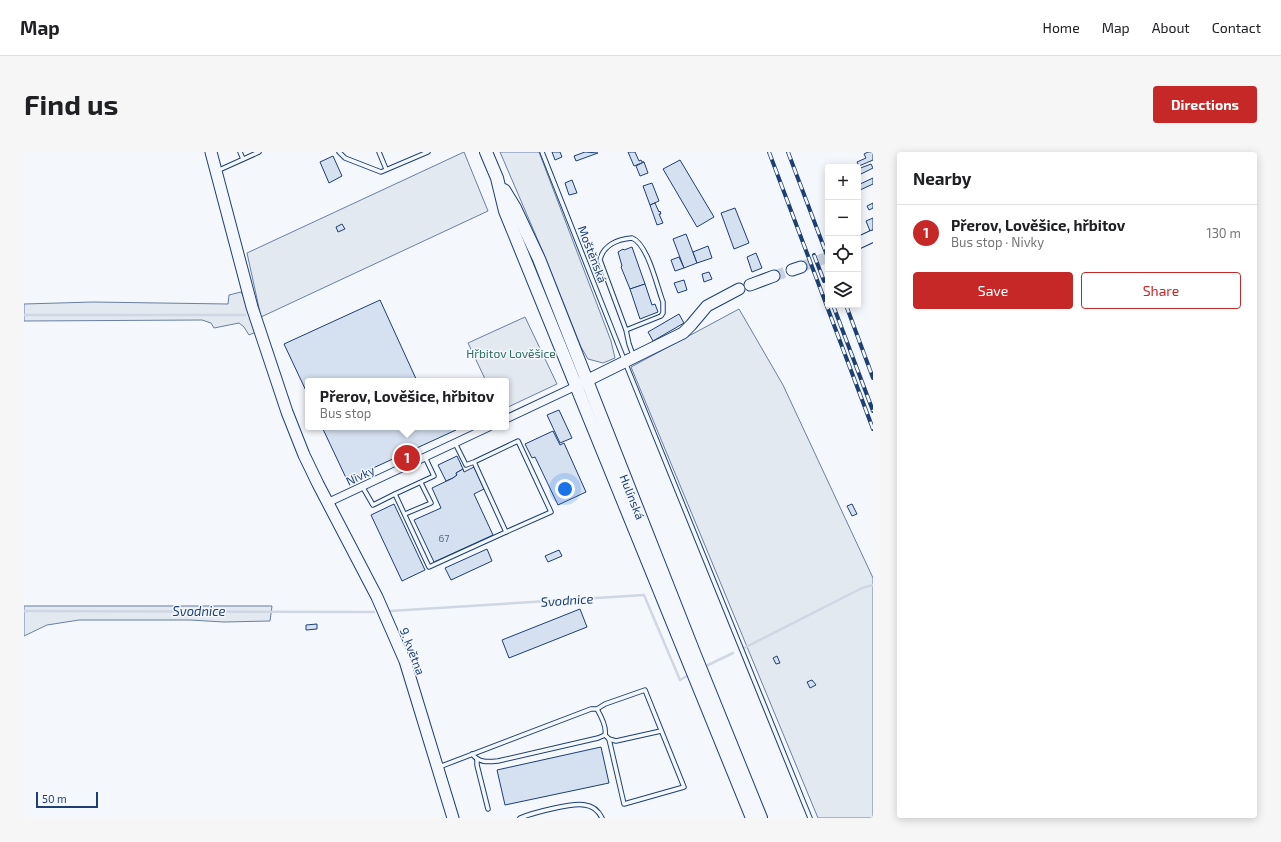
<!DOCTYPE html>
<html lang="en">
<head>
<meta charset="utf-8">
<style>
	:root { --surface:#fff; --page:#f6f6f6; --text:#202124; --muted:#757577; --line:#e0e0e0; --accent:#c62828 }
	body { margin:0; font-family:"Exo 2",sans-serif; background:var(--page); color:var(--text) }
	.controls { position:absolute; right:12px; top:12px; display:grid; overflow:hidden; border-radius:4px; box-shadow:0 2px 10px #0003 }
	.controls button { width:36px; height:36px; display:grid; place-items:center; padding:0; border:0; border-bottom:1px solid var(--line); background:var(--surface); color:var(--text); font:20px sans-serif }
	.scale { position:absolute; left:12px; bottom:10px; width:62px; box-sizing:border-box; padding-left:4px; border:2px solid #1d3f73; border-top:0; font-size:11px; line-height:14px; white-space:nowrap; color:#1d3f73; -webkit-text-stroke:3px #f4f7fb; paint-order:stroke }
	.you { position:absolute; left:541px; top:337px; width:14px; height:14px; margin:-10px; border:3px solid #fff; border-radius:50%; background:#1a73e8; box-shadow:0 0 0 6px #1a73e833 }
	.badge { display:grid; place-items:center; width:26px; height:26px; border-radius:50%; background:var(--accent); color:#fff; font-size:13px; font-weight:700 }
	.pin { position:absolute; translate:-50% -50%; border:2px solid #fff; box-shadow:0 1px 4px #0006 }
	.popup { position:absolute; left:281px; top:226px; width:204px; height:52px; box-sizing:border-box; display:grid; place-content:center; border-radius:4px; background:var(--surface); filter:drop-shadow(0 1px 3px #0005); font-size:13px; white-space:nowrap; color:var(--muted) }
	.popup b { font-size:15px; color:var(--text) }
	.popup::after { content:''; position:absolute; left:50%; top:100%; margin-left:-8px; border:8px solid transparent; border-top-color:var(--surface) }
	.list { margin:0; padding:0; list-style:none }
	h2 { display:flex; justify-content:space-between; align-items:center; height:52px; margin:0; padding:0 16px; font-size:17px }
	h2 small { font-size:13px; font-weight:400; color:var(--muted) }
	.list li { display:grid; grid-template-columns:26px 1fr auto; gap:12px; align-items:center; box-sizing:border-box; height:56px; padding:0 16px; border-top:1px solid var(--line) }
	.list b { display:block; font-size:15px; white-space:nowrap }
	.list p { margin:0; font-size:13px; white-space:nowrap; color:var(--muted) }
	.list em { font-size:13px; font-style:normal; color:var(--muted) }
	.actions { display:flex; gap:8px; padding:12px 16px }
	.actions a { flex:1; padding:9px 0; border:1px solid var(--accent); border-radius:4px; text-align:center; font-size:14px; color:var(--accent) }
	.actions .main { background:var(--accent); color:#fff }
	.icon { flex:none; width:22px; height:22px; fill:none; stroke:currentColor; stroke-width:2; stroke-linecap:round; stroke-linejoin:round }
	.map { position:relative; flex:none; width:849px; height:666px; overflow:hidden; border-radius:4px }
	header { display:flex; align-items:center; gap:24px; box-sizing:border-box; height:56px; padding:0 20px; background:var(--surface); border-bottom:1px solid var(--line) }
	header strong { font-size:19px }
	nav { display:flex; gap:22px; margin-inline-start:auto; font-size:14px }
	.intro { display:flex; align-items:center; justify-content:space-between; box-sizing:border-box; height:96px; padding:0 24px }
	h1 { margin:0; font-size:28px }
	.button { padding:10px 18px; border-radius:4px; background:var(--accent); color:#fff; font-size:14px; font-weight:700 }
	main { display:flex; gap:24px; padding:0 24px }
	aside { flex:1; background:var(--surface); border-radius:4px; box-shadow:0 2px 10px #0003 }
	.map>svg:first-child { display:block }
</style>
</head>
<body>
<header>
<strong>Map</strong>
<nav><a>Home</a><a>Map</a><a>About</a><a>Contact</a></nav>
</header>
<div class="intro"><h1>Find us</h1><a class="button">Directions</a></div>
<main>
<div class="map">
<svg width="849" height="666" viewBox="0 0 849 666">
	<rect width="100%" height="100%" fill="#f4f7fb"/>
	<g fill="#e3e9f0" stroke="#687fa3">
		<path d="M440 0 464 59 237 165 223 101Z"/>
		<path d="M476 0H515L587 189 591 206 579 211 564 207 557 195 522 107Z"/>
		<path d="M217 140 222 149 232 180 225 183 220 175 215 171 190 176 187 171 178 168 0 169V152L69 150 204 152 205 143Z"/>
		<path d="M715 157 759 233 849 426V666H794L607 215Z"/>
		<path d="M501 165 533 232 482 256V229H462L444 191Z"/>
		<path d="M0 454H248L246 469 200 470 166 468H55L23 473 0 484Z"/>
	</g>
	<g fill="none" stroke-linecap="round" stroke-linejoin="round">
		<g stroke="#cfd7e4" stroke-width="2.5">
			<path d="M0 163H221"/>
			<path d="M0 459 350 460"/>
			<path d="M366 459 620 443 656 528 663 524"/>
			<path d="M720 496 838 436 849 433"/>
			<path d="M680 515 709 501"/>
		</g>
	</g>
	<g fill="#d5e0f0" stroke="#1d3f73">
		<path d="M528 0H536L538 5 531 8Z"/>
		<path d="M561 0 574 1 552 9 550 4Z"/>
		<path d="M604 0H611L615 9 617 8 618 10H620L610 14Z"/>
		<path d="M844 0H849V8L835 14 833 10 842 6 840 2Z"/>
		<path d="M309 4 318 24 305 31 296 10Z"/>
		<path d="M656 8 690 65 673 75 639 17Z"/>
		<path d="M620 10 624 21 616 24 612 14Z"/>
		<path d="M847 12 849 16 837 22 834 17Z"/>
		<path d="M849 26V32L836 38 834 33Z"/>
		<path d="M548 28 553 41 545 43 541 31Z"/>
		<path d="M628 31 635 49 626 53 619 34Z"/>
		<path d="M631 51 635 60 636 59 637 62H635L639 71 633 73 626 53Z"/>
		<path d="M849 51V56L845 58 843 54Z"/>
		<path d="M711 56 725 91 710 97 697 61Z"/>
		<path d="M849 66V78L846 79 842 69Z"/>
		<path d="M318 72 321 77 314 80 312 75Z"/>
		<path d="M662 82 673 111 660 116 649 87Z"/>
		<path d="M684 94 688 106 673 111 669 100Z"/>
		<path d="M608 95 621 132 606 137 597 115 598 114 594 100 599 97 600 98Z"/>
		<path d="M732 101 738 116 728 120 723 105Z"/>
		<path d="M655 105 660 116 651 119 647 108Z"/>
		<path d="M685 120 688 127 680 130 678 122Z"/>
		<path d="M660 128 663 138 654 141 650 131Z"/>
		<path d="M621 132 628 153 631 152 634 160 616 167 606 137Z"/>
		<path d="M356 148 393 229H284V243L260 192Z"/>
		<path d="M655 162 660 171 629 189 624 180Z"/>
		<path d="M535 258 548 286 536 291 523 263Z"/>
		<path d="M298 275H431L432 278 323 328Z"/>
		<path d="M529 279 536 293 540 291 562 340 534 353 511 305 508 306 501 292Z"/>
		<path d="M433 304 439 317 432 321 433 323 429 326 422 329 414 313Z"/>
		<path d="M450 315 460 337 450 342 469 383 410 410 390 368 417 356 408 336 429 326 433 323 432 321 439 317 440 320Z"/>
		<path d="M370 352 401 418 378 429 347 363Z"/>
		<path d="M828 352 833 362 828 364 823 354Z"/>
		<path d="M463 397 468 409 427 428 421 416Z"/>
		<path d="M535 398 538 404 524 410 521 404Z"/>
		<path d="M556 457 563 475 485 506 478 488Z"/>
		<path d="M293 472V477L282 478V473Z"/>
		<path d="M753 504 756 511 752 512 749 506Z"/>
		<path d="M788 528 792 533 786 536 783 530Z"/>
		<path d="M577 595 585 631 481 653 473 618Z"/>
	</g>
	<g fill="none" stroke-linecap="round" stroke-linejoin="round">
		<g stroke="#c9d2e0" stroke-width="11" stroke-dasharray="11 5.5" stroke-linecap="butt">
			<path d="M777 115 804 105"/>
			<path d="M750 124 768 118"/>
		</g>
		<defs>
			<g id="lane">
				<path d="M216 0 219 7"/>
				<path d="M315 0 321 6 357 20 404 0"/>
				<path d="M355 0 362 17"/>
				<path d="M518 0 601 210 786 666"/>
				<path d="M193 19 235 0"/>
				<path d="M602 178 637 164 639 161V150C633 135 624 92 608 86 594 87 579 93 576 108L602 178 605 192 609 203"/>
				<path d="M431 291 442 313 450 310 494 289 527 360 482 380 450 310"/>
				<path d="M401 305 410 324 371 342 405 415 482 380"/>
				<path d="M338 334 349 353 371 342"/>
				<path d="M381 362 407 351 397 331"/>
				<path d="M573 557 581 552 621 538 660 635 600 652 585 587"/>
				<path d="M581 583 585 587 592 589 637 579"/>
				<path d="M453 607V613L464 657"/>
				<path d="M415 615 567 557H573C577 564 583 575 581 583L574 586 474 609C464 610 455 611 448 602"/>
				<path d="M496 666C508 661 550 650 561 653 569 654 575 660 578 666"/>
			</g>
			<g id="street">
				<path d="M482 267 552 234"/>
				<path d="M303 351 465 275"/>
			</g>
			<g id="secondary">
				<path d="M187 0 228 155 263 260 280 303 294 332 353 445 381 509 429 666"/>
				<path d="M834 91 849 84"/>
				<path d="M768 118 777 115"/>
				<path d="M726 133 750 124"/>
				<path d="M556 232 659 181 667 173 683 154 715 137"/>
			</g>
			<g id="primary">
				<path d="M462 0 473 26 481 59 728 666"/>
				<path id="s1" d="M480 38 491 56 515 107 671 503 737 666"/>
			</g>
		</defs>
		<use href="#lane" stroke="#1d3f73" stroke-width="5.5"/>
		<use href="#street" stroke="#1d3f73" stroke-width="9"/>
		<use href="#secondary" stroke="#1d3f73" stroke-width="13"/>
		<use href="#primary" stroke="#1d3f73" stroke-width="14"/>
		<use href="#lane" stroke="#f4f7fb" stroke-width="3.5"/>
		<use href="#street" stroke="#f4f7fb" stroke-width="7"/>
		<use href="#secondary" stroke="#f4f7fb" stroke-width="11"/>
		<use href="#primary" stroke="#f4f7fb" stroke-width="12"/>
		<defs>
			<g id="rail">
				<path d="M745 0 849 277"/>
				<path d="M764 0 804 106"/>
				<path d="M790 103 800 129"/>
				<path d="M809 153 849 259"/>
				<path d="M822 153 849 226"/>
			</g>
		</defs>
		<use href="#rail" stroke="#1d3f73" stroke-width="4"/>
		<use href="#rail" stroke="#f4f7fb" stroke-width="2.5" stroke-dasharray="8" stroke-linecap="butt"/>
	</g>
	<g text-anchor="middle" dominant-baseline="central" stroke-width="3" stroke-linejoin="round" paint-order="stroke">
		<g font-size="10" fill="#4b6792">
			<text x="420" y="386">67</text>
		</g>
		<g font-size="12" fill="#1d3f73" stroke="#f4f7fb">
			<text transform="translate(569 102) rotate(69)">Moštěnská</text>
			<text transform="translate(336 323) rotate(-25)">Nivky</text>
			<text stroke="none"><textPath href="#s1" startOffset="333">Hulínská</textPath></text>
			<text transform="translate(389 499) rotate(69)">9. května</text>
		</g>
		<g font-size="12" fill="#2c6c60" stroke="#f4f7fb">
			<text x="487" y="201">Hřbitov Lověšice</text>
		</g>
		<g font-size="13" font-style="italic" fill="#1d3f73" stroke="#f4f7fb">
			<text transform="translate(543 448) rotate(-4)">Svodnice</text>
			<text x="175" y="459">Svodnice</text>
		</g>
	</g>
</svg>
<div class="controls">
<button>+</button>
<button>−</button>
<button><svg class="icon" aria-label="locate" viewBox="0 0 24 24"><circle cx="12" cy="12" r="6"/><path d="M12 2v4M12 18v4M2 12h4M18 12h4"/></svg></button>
<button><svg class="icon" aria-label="layers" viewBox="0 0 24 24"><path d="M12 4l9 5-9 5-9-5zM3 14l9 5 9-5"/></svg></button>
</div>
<div class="scale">50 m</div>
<div class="you"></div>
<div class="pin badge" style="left:383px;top:306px">1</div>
<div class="popup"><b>Přerov, Lověšice, hřbitov</b>Bus stop</div>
</div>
<aside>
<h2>Nearby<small></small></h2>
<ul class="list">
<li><span class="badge">1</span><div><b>Přerov, Lověšice, hřbitov</b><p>Bus stop · Nivky</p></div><em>130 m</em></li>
</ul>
<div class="actions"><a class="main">Save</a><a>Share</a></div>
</aside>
</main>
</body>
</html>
